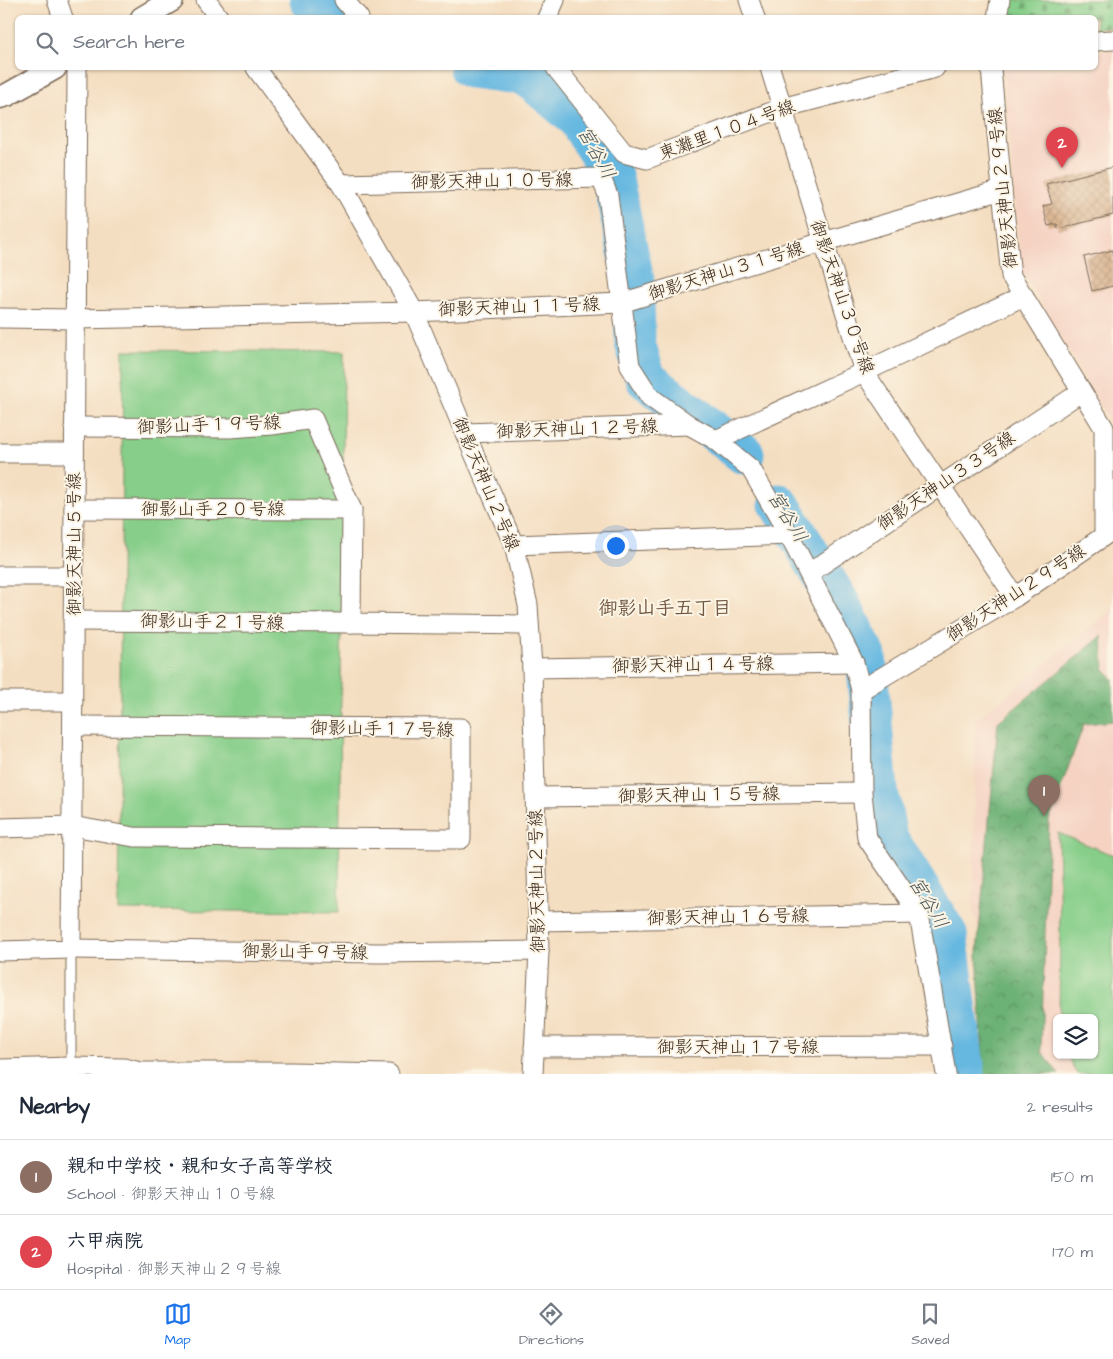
<!DOCTYPE html>
<html lang="en">
<head>
<meta charset="utf-8">
<style>
	:root { --surface:#fff; --page:#f2f2f3; --text:#1f2937; --muted:#747a83; --line:#e0e1e3; --accent:#1a73e8 }
	body { margin:0; font-family:"Architects Daughter","Klee One",sans-serif; background:var(--page); color:var(--text) }
	.controls { position:absolute; right:15px; bottom:15px; display:grid; overflow:hidden; border-radius:8px; box-shadow:0 1px 4px #0004 }
	.controls button { width:45px; height:45px; display:grid; place-items:center; padding:0; border:0; border-bottom:1px solid var(--line); background:var(--surface); color:var(--text); font:25px sans-serif }
	.you { position:absolute; left:615px; top:545px; width:18px; height:18px; margin:-12px; border:4px solid #fff; border-radius:50%; background:#1a73e8; box-shadow:0 0 0 8px #1a73e833 }
	.badge { display:grid; place-items:center; width:32px; height:32px; border-radius:50%; background:var(--accent); color:#fff; font-size:16px; font-weight:700 }
	.pin { position:absolute; translate:-50% -41px; filter:drop-shadow(0 1px 2px #0008) }
	.pin::after { content:''; position:absolute; top:26px; width:18px; height:15px; background:inherit; clip-path:polygon(0 0,100% 0,50% 100%) }
	.list { margin:0; padding:0; list-style:none }
	h2 { display:flex; justify-content:space-between; align-items:center; height:65px; margin:0; padding:0 20px; font-size:21px }
	h2 small { font-size:16px; font-weight:400; color:var(--muted) }
	.list li { display:grid; grid-template-columns:32px 1fr auto; gap:15px; align-items:center; box-sizing:border-box; height:75px; padding:0 20px; border-top:1px solid var(--line) }
	.list b { display:block; font-size:19px; white-space:nowrap }
	.list p { margin:0; font-size:16px; white-space:nowrap; color:var(--muted) }
	.list em { font-size:16px; font-style:normal; color:var(--muted) }
	.icon { flex:none; width:28px; height:28px; fill:none; stroke:currentColor; stroke-width:2; stroke-linecap:round; stroke-linejoin:round }
	.map { position:relative; flex:none; width:1113px; height:1074px; overflow:hidden }
	.search { position:absolute; background:var(--surface); box-shadow:0 1px 4px #0004; left:15px; right:15px; top:15px; height:55px; display:flex; align-items:center; gap:12px; box-sizing:border-box; padding:0 18px; border-radius:8px; color:var(--muted); font-size:19px }
	.sheet { height:215px; background:var(--surface) }
	nav { display:flex; justify-content:space-around; align-items:center; box-sizing:border-box; height:70px; border-top:1px solid var(--line); background:var(--surface); font-size:14px; color:var(--muted) }
	nav a { display:grid; justify-items:center; gap:2px }
	nav .on { color:var(--accent) }
	.map>svg:first-child { display:block }
</style>
</head>
<body>
<div class="map">
<svg width="1113" height="1074" viewBox="0 0 1113 1074">
	<defs>
		<pattern id="forest-crowns" width="20" height="18" patternUnits="userSpaceOnUse" patternTransform="scale(1.25)"><rect width="20" height="18" fill="#6cb175"/><path d="M2 6a3 3 0 1 1 6 0M12 15a3 3 0 1 1 6 0" fill="none" stroke="#5a905f"/></pattern>
		<pattern id="cemetery-stones" width="16" height="16" patternUnits="userSpaceOnUse" patternTransform="scale(1.25)"><rect width="16" height="16" fill="#86ce89"/><path d="M2 7V4a2 2 0 0 1 4 0v3zM10 15v-3a2 2 0 0 1 4 0v3z" fill="#6fa76f"/></pattern>
		<pattern id="building-cross-hatch" width="8" height="8" patternUnits="userSpaceOnUse" patternTransform="scale(1.25)"><rect width="8" height="8" fill="#d4a880"/><path d="M0 0l8 8M0 8l8-8" fill="none" stroke="#ad8968"/></pattern>
	</defs>
	<rect width="100%" height="100%" fill="#fcf5e5"/>
	<filter id="ink" filterUnits="userSpaceOnUse"><feTurbulence type="fractalNoise" baseFrequency=".02" numOctaves="2"/><feDisplacementMap in="SourceGraphic" scale="10" xChannelSelector="R" yChannelSelector="G"/><feConvolveMatrix kernelMatrix="1 2 1 2 8 2 1 2 1" color-interpolation-filters="sRGB"/></filter>
	<filter id="wash" filterUnits="userSpaceOnUse"><feTurbulence type="fractalNoise" baseFrequency=".0096" numOctaves="4" result="noise"/><feDisplacementMap in="SourceGraphic" scale="20" xChannelSelector="R" yChannelSelector="G"/><feGaussianBlur stdDeviation="1.12" result="paint"/><feColorMatrix in="noise" values="0 0 0 0 0 0 0 0 0 0 0 0 0 0 0 0 0 1.4 0 .05"/><feComposite in="paint" operator="in"/></filter>
	<g filter="url(#wash)">
		<rect width="100%" height="100%" fill="#f4dec1"/>
		<path fill="#f5d2c2" fill-rule="evenodd" d="M1113 50V1074H1002L997 979 973 913 975 720 1112 610 1111 450 1113 427 1021 268 1003 68H1096V52ZM1057 1018H1094V1055H1057Z"/>
		<path fill="url(#forest-crowns)" stroke="#546e4a" d="M1102 636 1104 669 1113 679V721L1084 724 1049 820 1041 1051 1059 1074H984L977 953 998 722Z"/>
		<path fill="url(#cemetery-stones)" stroke="#607c54" d="M1011 0H1113V27L1096 28V18L1007 17Z"/>
		<g fill="#86ce89" stroke="#607c54">
			<path d="M123 350 344 352 339 912 118 910Z"/>
			<path d="M1058 833 1113 855V1074H1077L1067 1055H1094V1018H1059L1060 937Z"/>
		</g>
		<g fill="none" stroke-linecap="round" stroke-linejoin="round">
			<g stroke="#66b8e1" stroke-width="41">
				<path d="M310 0 325 18"/>
				<path d="M470 68 526 75 577 118 612 175 634 280 635 343 646 379 744 454"/>
				<path d="M779 504 839 602 866 656 878 791 887 837 947 934 965 1074"/>
			</g>
		</g>
		<g id="blocks">
			<g fill="url(#building-cross-hatch)">
				<path d="M1113 167V215L1058 229 1057 224 1048 226 1043 206 1052 204 1046 184Z"/>
				<path d="M1113 250V286L1092 291 1084 257Z"/>
			</g>
		</g>
	</g>
	<g filter="url(#ink)">
		<use href="#blocks" fill-opacity="0" stroke="#7c6957" stroke-width="1"/>
		<g fill="none" stroke-linecap="round" stroke-linejoin="round">
			<defs>
				<path id="service" d="M71 1067V949"/>
				<g id="minor">
					<path d="M57 0 63 18"/>
					<path d="M206 0 219 18"/>
					<path d="M344 0 359 18"/>
					<path d="M749 0 755 18"/>
					<path d="M547 18 555 0"/>
					<path d="M997 18 1000 0"/>
					<path d="M1096 41 1113 40"/>
					<path d="M256 68 341 184 414 312 465 433 514 545 528 605 532 668 539 951 533 1074"/>
					<path d="M556 68 624 153 647 159 782 108 935 68"/>
					<path d="M770 68 864 372 1015 597"/>
					<path d="M341 184 601 178 608 195 630 366 650 397 689 425 716 440 751 469 789 535 854 663 861 690 862 793 867 838 919 914 946 1074"/>
					<path d="M0 318 75 319 414 312 621 303 823 242 1002 190"/>
					<path d="M74 427 230 428 272 425 313 419 352 510 351 623 529 625"/>
					<path d="M465 433 689 425"/>
					<path d="M716 440 864 372 1024 296"/>
					<path d="M0 453H74"/>
					<path d="M74 509 352 510"/>
					<path d="M514 545 789 535"/>
					<path d="M809 573 1081 392"/>
					<path d="M0 576H74"/>
					<path d="M73 621 351 623"/>
					<path d="M532 668 854 663"/>
					<path d="M861 690 1015 597 1104 536V428L1011 276 1002 190 991 68"/>
					<path d="M0 701H73"/>
					<path d="M536 797 862 793"/>
					<path d="M0 828 72 826 134 837 461 839V728L73 726"/>
					<path d="M538 921 919 914"/>
					<path d="M71 949 380 953 539 951"/>
					<path d="M0 951 71 949 77 68"/>
					<path d="M534 1047 942 1046"/>
					<path d="M71 1067 124 1068 140 1072H291L389 1074"/>
					<path d="M0 1069 71 1067V1074"/>
				</g>
				<g id="tertiary">
					<path d="M142 18 172 0"/>
					<path d="M0 97 7 95 55 68"/>
				</g>
			</defs>
			<use href="#service" stroke="#7c6957" stroke-width="11"/>
			<use href="#minor" stroke="#7c6957" stroke-width="21"/>
			<use href="#tertiary" stroke="#7c6957" stroke-width="25"/>
			<use href="#service" stroke="#fff" stroke-width="9"/>
			<use href="#minor" stroke="#fff" stroke-width="19"/>
			<use href="#tertiary" stroke="#fff" stroke-width="22"/>
		</g>
	</g>
	<g text-anchor="middle" dominant-baseline="central" stroke-width="4" stroke-linejoin="round" paint-order="stroke">
		<g font-size="18" fill="#3b2a1e" stroke="#fcf5e5">
			<text transform="translate(727 130) rotate(-20)">東灘里１０４号線</text>
			<text transform="translate(492 181) rotate(-1)">御影天神山１０号線</text>
			<text transform="translate(1003 188) rotate(-96)">御影天神山２９号線</text>
			<text transform="translate(726 271) rotate(-17)">御影天神山３１号線</text>
			<text transform="translate(842 297) rotate(71)">御影天神山３０号線</text>
			<text transform="translate(519 307) rotate(-2)">御影天神山１１号線</text>
			<text transform="translate(209 425) rotate(-2)">御影山手１９号線</text>
			<text transform="translate(577 429) rotate(-2)">御影天神山１２号線</text>
			<text transform="translate(946 481) rotate(-34)">御影天神山３３号線</text>
			<text transform="translate(486 484) rotate(67)">御影天神山２号線</text>
			<text x="213" y="509">御影山手２０号線</text>
			<text transform="translate(74 544) rotate(-90)">御影天神山５号線</text>
			<text transform="translate(1016 593) rotate(-33)">御影天神山２９号線</text>
			<text transform="translate(212 622) rotate(1)">御影山手２１号線</text>
			<text transform="translate(693 665) rotate(-1)">御影天神山１４号線</text>
			<text transform="translate(382 729) rotate(1)">御影山手１７号線</text>
			<text transform="translate(699 795) rotate(-1)">御影天神山１５号線</text>
			<text transform="translate(537 881) rotate(-91)">御影天神山２号線</text>
			<text transform="translate(728 917) rotate(-1)">御影天神山１６号線</text>
			<text transform="translate(305 952) rotate(1)">御影山手９号線</text>
			<text x="738" y="1047">御影天神山１７号線</text>
		</g>
		<g font-size="19" font-style="italic" fill="#485558" stroke="#fcf5e5">
			<text transform="translate(596 153) rotate(61)">宮谷川</text>
			<text transform="translate(787 517) rotate(58)">宮谷川</text>
			<text transform="translate(928 903) rotate(59)">宮谷川</text>
		</g>
		<g font-size="19" font-weight="bold" fill="#715640" stroke="#fcf5e5">
			<text x="665" y="608">御影山手五丁目</text>
		</g>
	</g>
</svg>
<div class="controls">
<button><svg class="icon" aria-label="layers" viewBox="0 0 24 24"><path d="M12 4l9 5-9 5-9-5zM3 14l9 5 9-5"/></svg></button>
</div>
<div class="you"></div>
<div class="pin badge" style="left:1044px;top:816px;background:#8d6e63">1</div>
<div class="pin badge" style="left:1062px;top:168px;background:#e0444e">2</div>
<div class="search"><svg class="icon" aria-label="search" viewBox="0 0 24 24"><circle cx="10" cy="10" r="6"/><path d="M15 15l6 6"/></svg>Search here</div>
</div>
<section class="sheet">
<h2>Nearby<small>2 results</small></h2>
<ul class="list">
<li><span class="badge" style="background:#8d6e63">1</span><div><b>親和中学校・親和女子高等学校</b><p>School · 御影天神山１０号線</p></div><em>150 m</em></li>
<li><span class="badge" style="background:#e0444e">2</span><div><b>六甲病院</b><p>Hospital · 御影天神山２９号線</p></div><em>170 m</em></li>
</ul>
</section>
<nav>
<a class="on"><svg class="icon" aria-label="map" viewBox="0 0 24 24"><path d="M3 6l6-2 6 2 6-2v14l-6 2-6-2-6 2zM9 4v14M15 6v14"/></svg>Map</a>
<a><svg class="icon" aria-label="directions" viewBox="0 0 24 24"><path d="M12 3l9 9-9 9-9-9zM9 14v-3h6M13 9l2 2-2 2"/></svg>Directions</a>
<a><svg class="icon" aria-label="saved" viewBox="0 0 24 24"><path d="M7 4h10v16l-5-4-5 4z"/></svg>Saved</a>
</nav>
</body>
</html>
